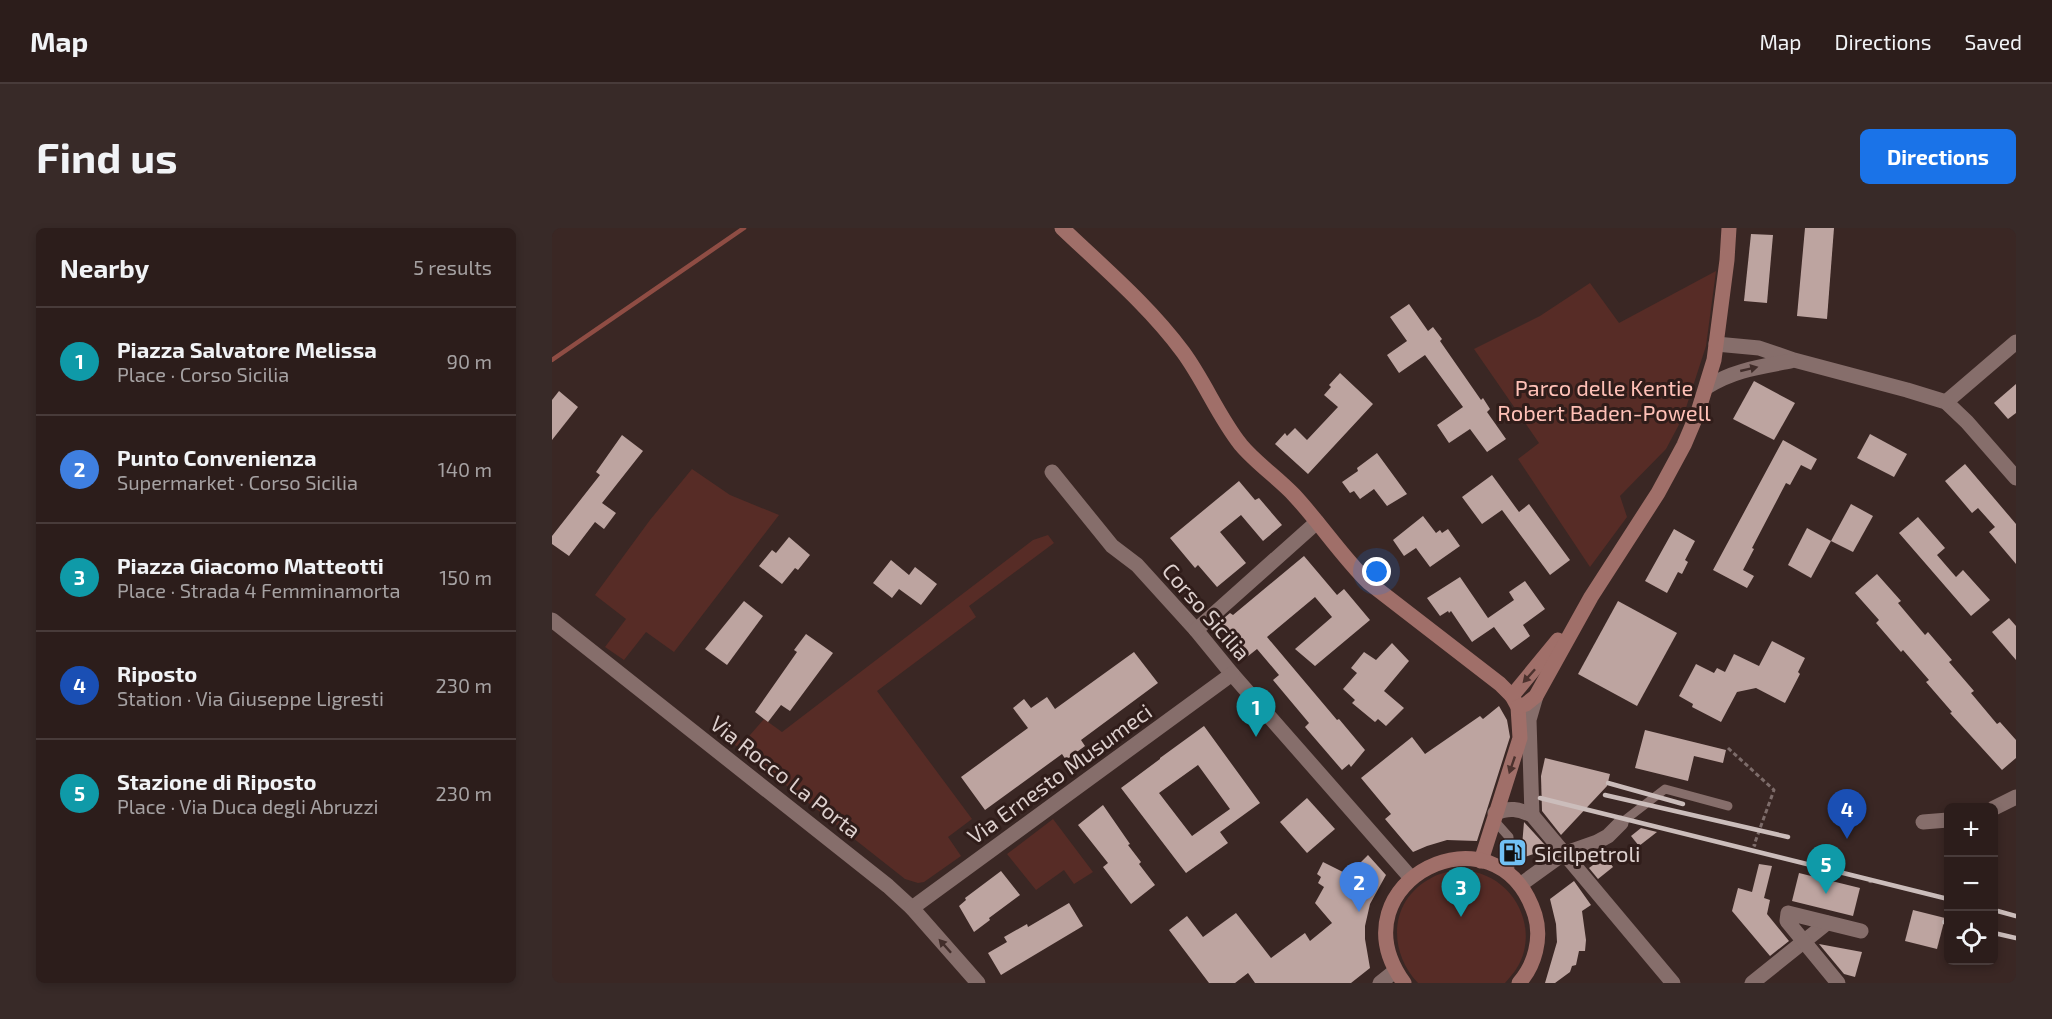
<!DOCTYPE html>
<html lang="en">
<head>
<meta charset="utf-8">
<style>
	:root { --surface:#2c1d1b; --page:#382a28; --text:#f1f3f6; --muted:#a6a2a3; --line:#483b3a; --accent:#1a73e8 }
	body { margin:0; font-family:"Exo 2",sans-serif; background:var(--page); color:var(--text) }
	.controls { position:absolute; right:18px; bottom:18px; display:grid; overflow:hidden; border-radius:9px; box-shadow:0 3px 9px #0003 }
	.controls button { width:54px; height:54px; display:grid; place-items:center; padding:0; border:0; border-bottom:2px solid var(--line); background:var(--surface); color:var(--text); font:30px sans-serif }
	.you { position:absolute; left:825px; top:344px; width:21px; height:21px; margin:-15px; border:4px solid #fff; border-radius:50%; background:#1a73e8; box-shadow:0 0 0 9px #1a73e833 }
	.badge { display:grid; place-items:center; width:39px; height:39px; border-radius:50%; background:var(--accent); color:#fff; font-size:20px; font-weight:700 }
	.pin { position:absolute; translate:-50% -50px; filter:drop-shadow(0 2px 3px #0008) }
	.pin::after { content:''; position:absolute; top:32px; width:21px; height:18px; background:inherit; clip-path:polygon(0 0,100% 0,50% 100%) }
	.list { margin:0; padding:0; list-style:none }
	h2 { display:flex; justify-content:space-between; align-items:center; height:78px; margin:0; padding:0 24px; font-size:26px }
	h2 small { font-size:20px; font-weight:400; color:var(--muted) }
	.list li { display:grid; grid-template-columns:39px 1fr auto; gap:18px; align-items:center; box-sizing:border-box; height:108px; padding:0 24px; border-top:2px solid var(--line) }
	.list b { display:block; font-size:22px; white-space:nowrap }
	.list p { margin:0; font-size:20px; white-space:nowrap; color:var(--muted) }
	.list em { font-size:20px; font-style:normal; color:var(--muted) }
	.icon { flex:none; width:33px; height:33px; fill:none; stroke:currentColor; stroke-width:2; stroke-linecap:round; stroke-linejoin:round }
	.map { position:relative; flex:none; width:1464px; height:755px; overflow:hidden; border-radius:9px }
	header { display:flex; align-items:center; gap:36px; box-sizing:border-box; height:84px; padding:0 30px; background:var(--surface); border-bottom:2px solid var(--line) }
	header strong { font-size:28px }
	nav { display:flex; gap:33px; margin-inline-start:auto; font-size:21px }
	.intro { display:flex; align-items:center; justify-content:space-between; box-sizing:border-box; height:144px; padding:0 36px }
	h1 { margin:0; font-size:42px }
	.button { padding:15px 27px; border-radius:9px; background:var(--accent); color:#fff; font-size:21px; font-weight:700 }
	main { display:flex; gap:36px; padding:0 36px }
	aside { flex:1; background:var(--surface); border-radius:9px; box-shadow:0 3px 9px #0003 }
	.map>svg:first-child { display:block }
</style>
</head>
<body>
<header>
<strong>Map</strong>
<nav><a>Map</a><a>Directions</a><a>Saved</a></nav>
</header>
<div class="intro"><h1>Find us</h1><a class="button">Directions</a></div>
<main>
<aside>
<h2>Nearby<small>5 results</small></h2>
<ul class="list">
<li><span class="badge" style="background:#0f9aa8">1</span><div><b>Piazza Salvatore Melissa</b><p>Place · Corso Sicilia</p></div><em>90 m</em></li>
<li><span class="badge" style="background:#3f7fe0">2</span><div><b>Punto Convenienza</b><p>Supermarket · Corso Sicilia</p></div><em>140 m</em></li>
<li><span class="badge" style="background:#0f9aa8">3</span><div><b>Piazza Giacomo Matteotti</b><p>Place · Strada 4 Femminamorta</p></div><em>150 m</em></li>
<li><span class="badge" style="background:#1a4fb4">4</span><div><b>Riposto</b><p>Station · Via Giuseppe Ligresti</p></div><em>230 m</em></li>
<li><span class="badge" style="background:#0f9aa8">5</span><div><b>Stazione di Riposto</b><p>Place · Via Duca degli Abruzzi</p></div><em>230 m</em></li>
</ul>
</aside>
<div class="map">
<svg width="1464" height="755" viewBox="0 0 1464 755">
	<rect width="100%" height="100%" fill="#3a2724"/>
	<g fill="#572c26">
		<path d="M1164 43 1154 118 1131 189 1114 221 1068 268 1075 289 1038 339 966 231 987 215 922 121 988 88 1038 55 1067 95Z"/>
		<path d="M140 241 178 267 227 287 122 424 94 404 72 432 53 419 74 391 43 367 98 292Z"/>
		<path d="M496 307 502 315 417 378 424 389 325 463 420 591 396 609 409 628 372 654 366 655 353 651 178 513 183 508 191 515 212 491 230 504 481 312Z"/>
		<path d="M501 591 541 644 522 656 512 642 484 662 455 626Z"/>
		<path d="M898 643C904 643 911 642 917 643 955 648 981 686 972 723 969 736 962 745 953 755H866C835 722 837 671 881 649 886 646 893 645 898 643Z"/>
	</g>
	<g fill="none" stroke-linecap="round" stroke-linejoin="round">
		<path stroke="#8f4d44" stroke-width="4.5" d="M0 132 192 0"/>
	</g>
	<g fill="#bda4a0" fill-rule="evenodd">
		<path d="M1253 0H1282L1275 91 1245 88Z"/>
		<path d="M1199 6 1221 7 1215 75 1192 73Z"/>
		<path d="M857 76 876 103 881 99 890 111 888 113 929 172 931 170 938 181 935 184 954 211 935 224 918 201 897 215 885 197 911 179 873 127 847 145 835 127 855 113 838 89Z"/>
		<path d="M788 145 821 176 756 246 723 216 733 205 735 208 743 200 755 212 786 179 772 167 779 159 777 157Z"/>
		<path d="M1202 153 1243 175 1222 212 1181 191Z"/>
		<path d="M1464 156V185L1456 191 1442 175Z"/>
		<path d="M7 163 26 179 0 212V172Z"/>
		<path d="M1318 206 1355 226 1342 249 1305 230Z"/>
		<path d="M70 207 91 223 50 275 64 285 52 301 43 294 17 328 0 316V308L48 247 44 244Z"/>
		<path d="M1231 212 1265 231 1259 242 1249 237 1238 257 1234 255 1200 320 1202 321 1191 342 1202 348 1195 360 1161 342Z"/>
		<path d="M825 225 855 266 835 278 822 261 808 271 802 263 798 265 790 254 806 243 805 240Z"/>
		<path d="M1413 236 1464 296V336L1437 304 1443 299 1426 280 1420 285 1393 253Z"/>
		<path d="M940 247 967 284 977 276 1018 332 998 347 950 282 930 296 910 269Z"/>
		<path d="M687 253 703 272 707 270 730 297 711 313 689 287 668 304 694 335 665 359 646 337 643 340 618 310Z"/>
		<path d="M1299 276 1321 288 1301 324 1279 313Z"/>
		<path d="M871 288 884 305 888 302 890 305 896 301 908 318 878 339 864 320 852 328 841 312Z"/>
		<path d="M1366 289 1393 320 1385 327 1404 349 1411 342 1438 372 1419 388 1347 305Z"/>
		<path d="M1255 300 1279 313 1259 350 1236 337Z"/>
		<path d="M1122 301 1143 313 1133 332 1136 334 1130 346 1126 344 1115 365 1093 353Z"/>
		<path d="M237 309 258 327 246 342 243 340 230 356 207 338 220 322 224 325Z"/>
		<path d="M752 328 785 367 792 361 818 392 763 438 743 421 780 389 763 369 715 409 785 492 787 491 813 522 799 539 797 536 790 542 753 499 757 495 721 452 727 447 705 421 695 429 666 395 678 385 681 387Z"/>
		<path d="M339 332 357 347 363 339 385 356 369 377 347 361 340 370 321 355Z"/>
		<path d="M1325 346 1349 373 1346 375 1373 407 1376 404 1400 432 1397 434 1422 463 1419 465 1445 496 1448 494 1464 512V530L1450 542 1398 485 1400 484 1374 454 1377 452 1351 422 1349 424 1324 395 1327 392 1303 365Z"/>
		<path d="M908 349 936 390 962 372 957 364 973 353 993 381 971 397 978 408 959 422 942 399 920 414 899 383 897 385 896 383 888 388 875 370Z"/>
		<path d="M192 373 211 388 175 437 153 421Z"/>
		<path d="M1066 373 1125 405 1085 478 1026 446Z"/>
		<path d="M1457 390 1464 398V432L1440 404Z"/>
		<path d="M254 406 281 425 238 483 229 477 216 494 203 484 245 424 242 422Z"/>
		<path d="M1220 413 1253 430 1246 444 1248 446 1233 475 1204 460 1185 464 1169 494 1140 479 1141 476 1127 468 1144 436 1162 445 1165 440 1173 444 1182 426 1207 438Z"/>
		<path d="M840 415 857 433 832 463 852 480 834 498 826 491 823 494 800 475 803 472 791 461 805 445 799 440 812 424 824 432Z"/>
		<path d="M582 424 606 455 529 512 533 518 514 532 510 526 433 582 409 549 476 500 461 480 472 471 479 480 495 469 503 481Z"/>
		<path d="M947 478 955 492 958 509 925 613 895 612 875 618 861 624 833 591 839 586 809 550 860 509 873 526 928 488 931 491Z"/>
		<path d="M652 498 708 575 668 604 676 615 634 645 569 560 608 531V530ZM646 537 678 581 640 608 607 565Z"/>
		<path d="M1093 502 1174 522 1171 535 1142 528 1136 553 1083 540Z"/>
		<path d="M993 530 1058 546 1055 558 1009 607 990 583 989 548Z"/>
		<path d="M755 570 783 601 755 625 728 594Z"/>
		<path d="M551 577 578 616 576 617 589 634 587 636 603 657 579 676 551 639 556 635 526 597Z"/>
		<path d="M972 594 993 617 989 620 996 621 964 632V618H970Z"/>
		<path d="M1089 600 1105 604 1087 618 1079 608Z"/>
		<path d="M816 627 834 647 818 676 813 698V711L818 740 799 755H703L696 745 683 755H657L617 702 635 688 651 709 684 685 719 730 753 705 758 713 780 695 763 675 772 659 766 655 769 649 765 646 771 634 799 648 807 636Z"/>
		<path d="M1053 628 1061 639 1046 651 1037 640Z"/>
		<path d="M1207 636 1220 638 1212 670 1218 672 1215 686 1237 713 1218 728 1180 683 1186 660 1200 664Z"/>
		<path d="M449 643 468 667 437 690 438 692 422 704 407 678 414 672 413 670Z"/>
		<path d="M1247 645 1308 660 1301 688 1240 673Z"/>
		<path d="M1022 653 1039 677 1030 683 1034 712 1033 723H1027L1024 737 1020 738 1018 744 1003 755H993L1005 714 1004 696 998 671Z"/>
		<path d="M517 675 531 698 449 747 436 725 455 714 452 709 475 696 476 699Z"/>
		<path d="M1361 682 1393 690 1385 721 1353 713Z"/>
		<path d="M1267 716 1310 724 1303 749 1292 746Z"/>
	</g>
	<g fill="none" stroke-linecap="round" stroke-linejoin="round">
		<g stroke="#7d6c6a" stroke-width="3" stroke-dasharray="4.5 3" stroke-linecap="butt">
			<path d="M1176 520 1222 562 1202 617 1204 618"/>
			<path d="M1258 640 1260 634"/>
			<path d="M1318 655 1319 649"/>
		</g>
		<g stroke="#866e6b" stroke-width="9">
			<path d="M941 591 957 609 958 647"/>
			<path d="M1069 595 1113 561 1176 578"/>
		</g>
		<g stroke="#866e6b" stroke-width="15">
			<path d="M1164 116 1207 120 1242 132 1355 162 1394 174 1415 194 1464 250"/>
			<path d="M1155 159C1182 142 1208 139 1239 133"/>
			<path d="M1394 174 1464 114"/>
			<path d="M500 244 560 318 585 337 644 402 680 446 859 650"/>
			<path d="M0 392 336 658 360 680 426 755"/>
			<path d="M644 402 765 294"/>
			<path d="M1442 580 1464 569"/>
			<path d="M943 585C958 579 966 581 980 587L1121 755"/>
			<path d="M980 587 977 492 984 468"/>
			<path d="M1371 594 1396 592"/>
			<path d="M968 657 1011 626 1045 614 1056 608 1069 595"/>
			<path d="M360 680 680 446"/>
			<path d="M828 755 843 743"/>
			<path d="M1200 755 1275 695"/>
			<path d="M1286 755 1235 693 1236 685 1309 703"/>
		</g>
		<g stroke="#a06f69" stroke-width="15">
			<path d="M510 0C552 40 597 78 631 124 653 154 666 188 689 217 704 235 726 250 742 267 768 295 789 327 816 354L948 456 960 468 966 479 968 510 929 633"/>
			<path d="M960 468 1006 412"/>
			<path d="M966 479 974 476 984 468 1039 369 1106 265 1132 217 1146 184 1162 132 1175 32 1177 0"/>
			<path d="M852 755C779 654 946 571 983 687 990 710 983 737 967 755"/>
		</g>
		<g stroke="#cbbdbb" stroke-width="4.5">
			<path d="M1056 555 1131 576"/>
			<path d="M1053 567 1236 609"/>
			<path d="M988 570 1396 671"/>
			<path d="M1442 682 1464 688"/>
			<path d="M1392 694 1396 695"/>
			<path d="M1442 705 1464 710"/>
		</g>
	</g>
	<defs><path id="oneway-solid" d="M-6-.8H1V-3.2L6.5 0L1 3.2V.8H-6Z" transform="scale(1.5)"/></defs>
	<g fill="#412d2a">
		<use href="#oneway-solid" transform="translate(1197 141) rotate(-13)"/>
		<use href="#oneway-solid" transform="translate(393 718) rotate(-132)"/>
	</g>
	<g fill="#4c322e">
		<use href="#oneway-solid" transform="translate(977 448) rotate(132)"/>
		<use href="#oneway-solid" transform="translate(960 537) rotate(109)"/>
	</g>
	<defs>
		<symbol id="fuel-square" viewBox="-11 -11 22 22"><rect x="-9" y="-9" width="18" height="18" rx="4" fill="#71c1f5" stroke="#301d1a"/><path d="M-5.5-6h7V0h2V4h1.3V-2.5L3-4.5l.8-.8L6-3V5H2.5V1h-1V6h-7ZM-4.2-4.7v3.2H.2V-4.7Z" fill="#111"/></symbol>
	</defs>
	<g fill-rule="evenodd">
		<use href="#fuel-square" x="944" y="608" width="33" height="33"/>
	</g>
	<g text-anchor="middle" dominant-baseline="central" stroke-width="6" stroke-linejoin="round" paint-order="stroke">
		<g font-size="22" fill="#ffc1b7" stroke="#301d1a">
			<text x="1052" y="159">Parco delle Kentie<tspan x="1052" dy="25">Robert Baden-Powell</tspan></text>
		</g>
		<g font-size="22" fill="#ddd0ce" stroke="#301d1a">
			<text transform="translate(655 383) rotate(49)">Corso Sicilia</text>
			<text transform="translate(507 545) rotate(-36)">Via Ernesto Musumeci</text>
			<text transform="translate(234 548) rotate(38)">Via Rocco La Porta</text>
		</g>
		<g font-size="22" fill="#ddd0ce" stroke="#301d1a" text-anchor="start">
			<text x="982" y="625">Sicilpetroli</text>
		</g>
	</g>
</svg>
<div class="controls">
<button>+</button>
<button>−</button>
<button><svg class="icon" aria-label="locate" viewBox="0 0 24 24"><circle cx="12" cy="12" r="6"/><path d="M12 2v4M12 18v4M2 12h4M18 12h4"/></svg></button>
</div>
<div class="you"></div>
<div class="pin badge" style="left:704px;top:509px;background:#0f9aa8">1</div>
<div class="pin badge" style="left:807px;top:684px;background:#3f7fe0">2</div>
<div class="pin badge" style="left:909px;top:689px;background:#0f9aa8">3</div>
<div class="pin badge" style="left:1295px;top:611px;background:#1a4fb4">4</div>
<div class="pin badge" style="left:1274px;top:666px;background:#0f9aa8">5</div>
</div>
</main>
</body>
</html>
